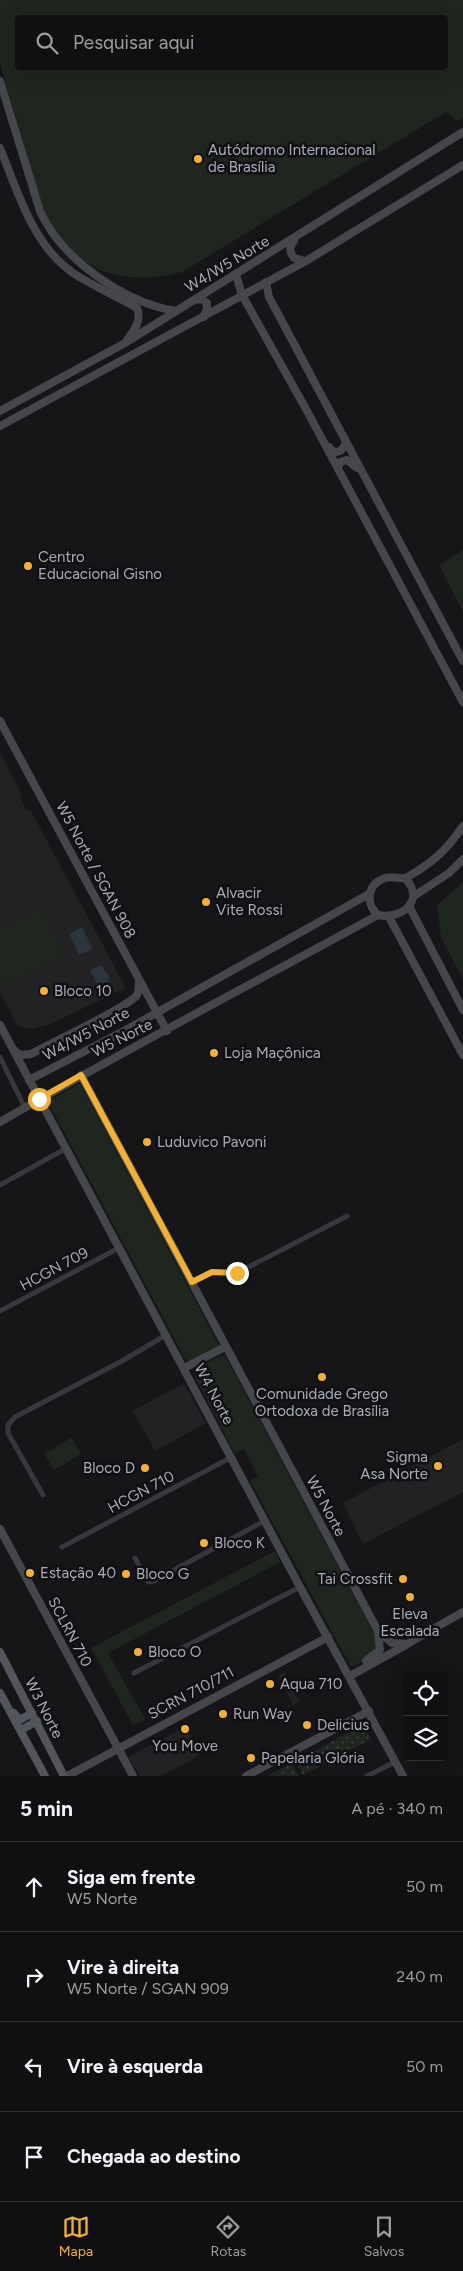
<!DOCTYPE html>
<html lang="pt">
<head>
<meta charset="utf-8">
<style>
	:root { --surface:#101012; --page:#19191b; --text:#f1f3f6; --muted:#9c9d9f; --line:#303032; --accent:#f2b134 }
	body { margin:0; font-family:Figtree,sans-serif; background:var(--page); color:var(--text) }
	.controls { position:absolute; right:15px; bottom:15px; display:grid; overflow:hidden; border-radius:5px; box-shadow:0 5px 20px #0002 }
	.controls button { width:45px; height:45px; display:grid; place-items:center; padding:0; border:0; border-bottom:1px solid var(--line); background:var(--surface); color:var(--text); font:25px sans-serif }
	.stop { position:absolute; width:15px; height:15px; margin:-11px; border:4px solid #f2b134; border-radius:50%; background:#fff }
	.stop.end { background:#f2b134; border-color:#fff; box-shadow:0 1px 5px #0008 }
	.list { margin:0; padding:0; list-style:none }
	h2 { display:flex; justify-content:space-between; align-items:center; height:65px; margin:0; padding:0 20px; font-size:21px }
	h2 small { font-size:16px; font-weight:400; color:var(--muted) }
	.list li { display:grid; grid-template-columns:32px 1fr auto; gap:15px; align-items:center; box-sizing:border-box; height:90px; padding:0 20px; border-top:1px solid var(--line) }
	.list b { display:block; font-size:19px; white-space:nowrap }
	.list p { margin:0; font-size:16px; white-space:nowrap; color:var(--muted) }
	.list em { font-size:16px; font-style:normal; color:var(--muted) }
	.icon { flex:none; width:28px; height:28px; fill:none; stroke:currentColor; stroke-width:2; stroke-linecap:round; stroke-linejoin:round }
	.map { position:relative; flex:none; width:463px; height:1776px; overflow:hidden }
	.search { position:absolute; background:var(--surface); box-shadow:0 5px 20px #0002; left:15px; right:15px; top:15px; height:55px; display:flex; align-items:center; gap:12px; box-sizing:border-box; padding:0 18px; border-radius:5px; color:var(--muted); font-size:19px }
	.sheet { height:425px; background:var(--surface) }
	nav { display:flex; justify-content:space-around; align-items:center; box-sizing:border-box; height:70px; border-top:1px solid var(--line); background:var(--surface); font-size:14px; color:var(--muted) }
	nav a { display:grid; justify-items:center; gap:2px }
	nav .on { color:var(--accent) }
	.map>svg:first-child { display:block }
</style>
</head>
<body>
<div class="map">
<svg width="463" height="1776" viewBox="0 0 463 1776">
	<defs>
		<pattern id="garden-dots" width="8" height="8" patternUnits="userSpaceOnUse" patternTransform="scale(1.25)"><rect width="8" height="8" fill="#1e261f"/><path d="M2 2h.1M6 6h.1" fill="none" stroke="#3c433d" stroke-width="1.8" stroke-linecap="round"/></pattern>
	</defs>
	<rect width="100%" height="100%" fill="#161618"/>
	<g fill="#222225">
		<path d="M0 753 21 793V799L25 809 31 811 126 988 48 1025 30 1029 18 1026 0 993Z"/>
		<path d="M184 1383 206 1423 155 1451 133 1411Z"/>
		<path d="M463 1439V1492L363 1544 343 1503Z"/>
		<path d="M284 1672 299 1701 293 1705 278 1676Z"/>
		<path d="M175 1732 192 1760 160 1776H140L128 1757Z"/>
	</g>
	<g fill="#1e261f" fill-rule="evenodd">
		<path d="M0 0H463V117L457 121 446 112 182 272C113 290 62 265 39 196 33 179 29 162 24 145 17 117 6 89 0 61 0 42 0 19 0 0ZM18 18H446V68H18Z"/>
		<path d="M463 550V612L439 565Z"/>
		<path d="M463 882V979L441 938 437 905Z"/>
		<path d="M40 908 65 954 6 986 0 975V930Z"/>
		<path d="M80 1083 219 1345 218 1347 191 1362 185 1359 48 1102Z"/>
		<path d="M220 1356H225L227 1359 381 1646 378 1653 354 1666 350 1665 250 1481 258 1476 244 1449 235 1454 195 1377 196 1369Z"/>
		<path d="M71 1438 81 1454 54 1470 44 1454Z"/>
		<path d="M275 1551 280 1562 108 1653 145 1719 133 1725 91 1648Z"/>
		<path d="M186 1727 201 1753 192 1760 175 1732Z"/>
	</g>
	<g fill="url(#garden-dots)">
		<path d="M363 1725 371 1739 303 1775 295 1761Z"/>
		<path d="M292 1763 299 1776H267Z"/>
	</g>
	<g fill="#2c353c">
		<path d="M82 927 93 949 79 955 69 934Z"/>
		<path d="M101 965 110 978 108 979 110 984 99 989 90 970Z"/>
	</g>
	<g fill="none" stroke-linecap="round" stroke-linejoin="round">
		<g stroke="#37383d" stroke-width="5">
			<path d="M0 1057 25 1108"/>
			<path d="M0 1185 65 1149"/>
			<path d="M192 1282 212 1272 237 1273 347 1216"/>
			<path d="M0 1311 119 1248"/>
			<path d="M43 1495 8 1433V1425L15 1417 122 1361 166 1335"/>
			<path d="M62 1547 232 1457"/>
			<path d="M135 1558 148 1582 154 1581 266 1520"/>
			<path d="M134 1673 300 1587"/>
			<path d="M367 1776 395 1762"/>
		</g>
		<g stroke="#45474d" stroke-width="8">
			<path d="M0 81 40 211C61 259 125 303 176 311"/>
			<path d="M0 148C18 192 32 244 73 273 93 286 116 296 137 308 142 321 134 330 127 340"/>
			<path d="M294 241C289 248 289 251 294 258L305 261"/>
			<path d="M236 275 242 295 306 409 463 702"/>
			<path d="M266 282 269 297 463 661"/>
			<path d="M195 300 201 299 207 303V308L204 317"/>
			<path d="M0 411 125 343 463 132"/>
			<path d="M0 426 306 261 463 165"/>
			<path d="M329 447 334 452C341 453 344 448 346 442"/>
			<path d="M338 469 340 462 347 460 357 468"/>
			<path d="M0 721 167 1031"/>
			<path d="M405 878C426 900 402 920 378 915 365 903 367 884 385 878 392 876 399 879 405 878 410 876 417 871 422 868 439 857 452 843 463 826"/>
			<path d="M414 896 449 873 463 859"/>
			<path d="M409 906 463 1010"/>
			<path d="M389 917 463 1055"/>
			<path d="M0 1025 300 1587 403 1776"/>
			<path d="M14 1050 20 1055 31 1054C49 1044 129 1007 137 995 139 991 139 985 139 980"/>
			<path d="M81 1075 378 1631 392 1643 407 1644 463 1612"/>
			<path d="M29 1080 124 1031 369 894"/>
			<path d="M0 1122C125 1050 252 984 378 915"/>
			<path d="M184 1368 225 1347"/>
			<path d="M0 1529 133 1776"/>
			<path d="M366 1661 380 1650 378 1631"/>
			<path d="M350 1676 406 1645"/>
			<path d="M67 1776 328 1637"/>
			<path d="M246 1776 369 1711"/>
		</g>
		<g stroke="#53555c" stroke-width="8">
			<path d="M0 1652 64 1776"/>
			<path d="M0 1693 45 1776"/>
			<path d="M14 1713 20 1720 32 1713"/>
			<path d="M21 1730 37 1721"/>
		</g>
	</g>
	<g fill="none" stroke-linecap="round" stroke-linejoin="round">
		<path stroke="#f2b134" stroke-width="6" d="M39 1099 81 1075 192 1282 212 1272 237 1273"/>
	</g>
	<g fill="#f2b134" stroke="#111113" stroke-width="2">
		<circle cx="198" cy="159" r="5"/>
		<circle cx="28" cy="566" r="5"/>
		<circle cx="206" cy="902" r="5"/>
		<circle cx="44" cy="991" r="5"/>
		<circle cx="214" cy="1053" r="5"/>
		<circle cx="147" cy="1142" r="5"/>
		<circle cx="322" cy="1377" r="5"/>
		<circle cx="438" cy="1466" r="5"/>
		<circle cx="145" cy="1468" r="5"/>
		<circle cx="204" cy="1543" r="5"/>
		<circle cx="30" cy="1573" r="5"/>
		<circle cx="126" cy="1574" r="5"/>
		<circle cx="403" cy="1579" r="5"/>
		<circle cx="410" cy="1597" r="5"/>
		<circle cx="138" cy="1652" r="5"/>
		<circle cx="270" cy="1684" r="5"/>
		<circle cx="223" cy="1714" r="5"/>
		<circle cx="307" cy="1725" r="5"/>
		<circle cx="185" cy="1729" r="5"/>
		<circle cx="251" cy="1758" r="5"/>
	</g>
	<g text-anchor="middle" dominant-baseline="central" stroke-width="5" stroke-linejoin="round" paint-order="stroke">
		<g font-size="15" fill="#a8adb8" stroke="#111113" text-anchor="start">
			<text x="208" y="150">Autódromo Internacional<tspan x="208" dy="17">de Brasília</tspan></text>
			<text x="38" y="557">Centro<tspan x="38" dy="17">Educacional Gisno</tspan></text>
			<text x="216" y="893">Alvacir<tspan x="216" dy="17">Vite Rossi</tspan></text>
			<text x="54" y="991">Bloco 10</text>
			<text x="224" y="1053">Loja Maçônica</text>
			<text x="157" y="1142">Luduvico Pavoni</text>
			<text x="322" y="1394" text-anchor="middle">Comunidade Grego<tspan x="322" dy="17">Ortodoxa de Brasília</tspan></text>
			<text x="428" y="1457" text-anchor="end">Sigma<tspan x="428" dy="17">Asa Norte</tspan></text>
			<text x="135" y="1468" text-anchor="end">Bloco D</text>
			<text x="214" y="1543">Bloco K</text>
			<text x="40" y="1573">Estação 40</text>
			<text x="136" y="1574">Bloco G</text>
			<text x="393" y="1579" text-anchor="end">Tai Crossfit</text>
			<text x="410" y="1614" text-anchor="middle">Eleva<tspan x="410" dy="17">Escalada</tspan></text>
			<text x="148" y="1652">Bloco O</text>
			<text x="280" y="1684">Aqua 710</text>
			<text x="233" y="1714">Run Way</text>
			<text x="317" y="1725">Delicius</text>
			<text x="185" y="1746" text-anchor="middle">You Move</text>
			<text x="261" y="1758">Papelaria Glória</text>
		</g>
		<g font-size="15" fill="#a8adb8" stroke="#111113">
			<text transform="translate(227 264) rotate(-31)">W4/W5 Norte</text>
			<text transform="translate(96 870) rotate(62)">W5 Norte / SGAN 908</text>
			<text transform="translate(86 1034) rotate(-28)">W4/W5 Norte</text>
			<text transform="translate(122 1038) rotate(-27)">W5 Norte</text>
			<text transform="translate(54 1269) rotate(-28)">HCGN 709</text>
			<text transform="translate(214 1394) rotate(62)">W4 Norte</text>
			<text transform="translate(141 1492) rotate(-28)">HCGN 710</text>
			<text transform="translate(326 1506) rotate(62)">W5 Norte</text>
			<text transform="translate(70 1632) rotate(62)">SCLRN 710</text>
			<text transform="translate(191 1693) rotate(-28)">SCRN 710/711</text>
			<text transform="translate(44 1708) rotate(63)">W3 Norte</text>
		</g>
	</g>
</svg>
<div class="controls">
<button><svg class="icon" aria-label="locate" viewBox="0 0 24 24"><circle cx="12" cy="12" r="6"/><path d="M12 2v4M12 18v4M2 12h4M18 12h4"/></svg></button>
<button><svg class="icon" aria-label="layers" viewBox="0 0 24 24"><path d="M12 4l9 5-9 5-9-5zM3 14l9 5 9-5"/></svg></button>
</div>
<div class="stop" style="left:39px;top:1099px"></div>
<div class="stop end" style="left:237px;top:1273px"></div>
<div class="search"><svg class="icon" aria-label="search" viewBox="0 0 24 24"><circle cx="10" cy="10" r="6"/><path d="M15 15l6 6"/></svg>Pesquisar aqui</div>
</div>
<section class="sheet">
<h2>5 min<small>A pé · 340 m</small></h2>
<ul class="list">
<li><svg class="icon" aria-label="ahead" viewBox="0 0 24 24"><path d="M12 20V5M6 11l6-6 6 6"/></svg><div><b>Siga em frente</b><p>W5 Norte</p></div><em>50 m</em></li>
<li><svg class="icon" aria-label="right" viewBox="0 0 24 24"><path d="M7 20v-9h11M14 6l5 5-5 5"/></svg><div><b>Vire à direita</b><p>W5 Norte / SGAN 909</p></div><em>240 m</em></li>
<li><svg class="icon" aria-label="left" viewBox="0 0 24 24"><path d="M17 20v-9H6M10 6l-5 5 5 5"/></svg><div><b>Vire à esquerda</b></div><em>50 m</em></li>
<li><svg class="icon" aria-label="arrive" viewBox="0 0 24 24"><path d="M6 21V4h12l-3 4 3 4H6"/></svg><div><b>Chegada ao destino</b></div></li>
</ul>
</section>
<nav>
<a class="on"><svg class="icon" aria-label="map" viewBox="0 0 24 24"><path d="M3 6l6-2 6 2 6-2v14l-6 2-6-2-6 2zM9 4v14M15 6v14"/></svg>Mapa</a>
<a><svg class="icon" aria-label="directions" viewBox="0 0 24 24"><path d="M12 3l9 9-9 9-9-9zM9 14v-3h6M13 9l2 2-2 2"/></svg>Rotas</a>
<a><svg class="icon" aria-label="saved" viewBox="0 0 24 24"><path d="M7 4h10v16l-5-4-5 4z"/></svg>Salvos</a>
</nav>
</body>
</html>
